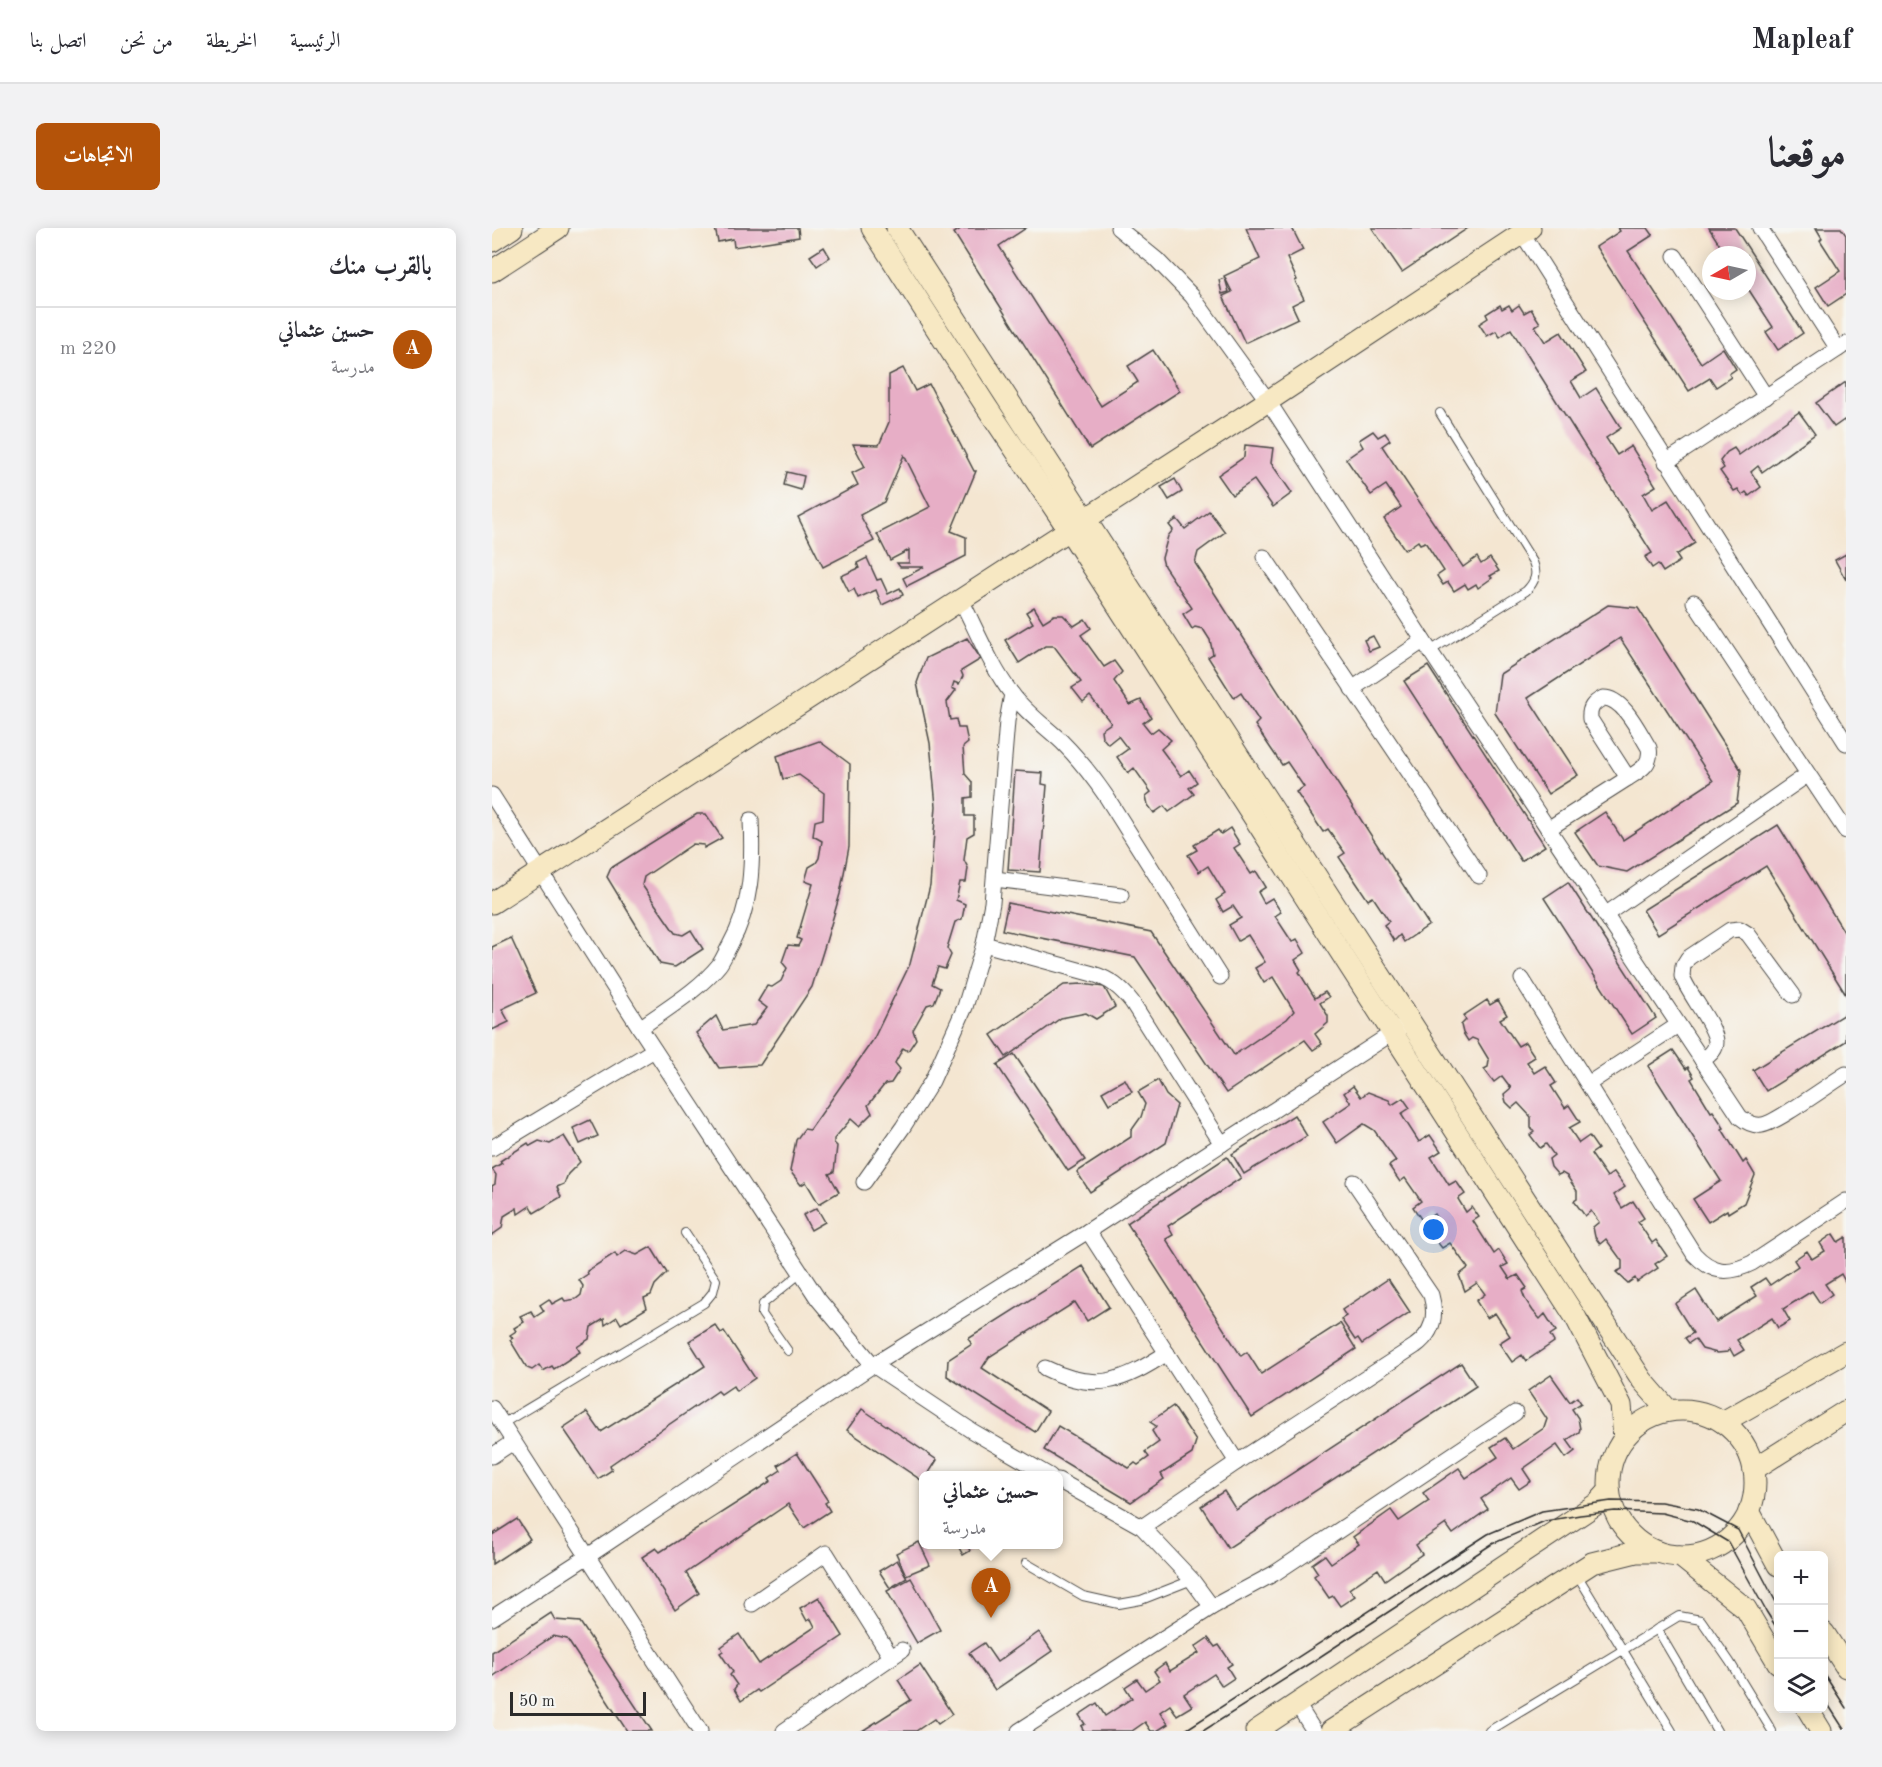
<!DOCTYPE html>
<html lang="ar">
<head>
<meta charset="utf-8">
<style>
	:root { --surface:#fff; --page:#f2f2f3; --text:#2b2b33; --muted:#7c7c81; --line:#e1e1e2; --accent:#b45309 }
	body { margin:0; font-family:"Old Standard TT",Amiri,serif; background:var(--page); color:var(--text); direction:rtl }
	.controls { position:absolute; right:18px; bottom:18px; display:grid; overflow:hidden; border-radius:9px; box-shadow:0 3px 15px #0003 }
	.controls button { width:54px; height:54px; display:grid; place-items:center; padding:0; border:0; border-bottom:2px solid var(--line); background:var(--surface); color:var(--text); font:30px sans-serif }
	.compass { position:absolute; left:1210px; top:18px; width:54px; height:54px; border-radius:50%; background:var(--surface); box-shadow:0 3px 15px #0003; rotate:261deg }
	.scale { position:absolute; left:18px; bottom:15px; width:136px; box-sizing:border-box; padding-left:6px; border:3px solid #2b2b2b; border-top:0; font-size:16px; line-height:21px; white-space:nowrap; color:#2b2b2b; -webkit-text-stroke:4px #f6f6f2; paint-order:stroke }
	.you { position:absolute; left:942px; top:1002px; width:21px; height:21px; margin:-15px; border:4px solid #fff; border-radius:50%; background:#1a73e8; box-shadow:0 0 0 9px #1a73e833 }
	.badge { display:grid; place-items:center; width:39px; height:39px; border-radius:50%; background:var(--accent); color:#fff; font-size:20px; font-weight:700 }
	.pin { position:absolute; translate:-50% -50px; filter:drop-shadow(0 2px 3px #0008) }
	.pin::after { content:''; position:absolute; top:32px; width:21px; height:18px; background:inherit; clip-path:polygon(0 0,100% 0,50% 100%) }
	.popup { position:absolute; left:427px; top:1243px; width:144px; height:78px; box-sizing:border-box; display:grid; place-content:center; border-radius:9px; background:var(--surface); filter:drop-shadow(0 2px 4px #0005); font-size:20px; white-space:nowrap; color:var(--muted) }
	.popup b { font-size:22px; color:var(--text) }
	.popup::after { content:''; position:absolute; left:50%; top:100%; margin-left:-12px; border:12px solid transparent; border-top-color:var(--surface) }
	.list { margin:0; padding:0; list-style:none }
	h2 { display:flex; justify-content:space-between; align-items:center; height:78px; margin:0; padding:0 24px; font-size:26px }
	h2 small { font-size:20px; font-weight:400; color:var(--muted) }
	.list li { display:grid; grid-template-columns:39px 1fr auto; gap:18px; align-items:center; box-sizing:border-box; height:84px; padding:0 24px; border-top:2px solid var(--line) }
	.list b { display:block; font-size:22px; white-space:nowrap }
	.list p { margin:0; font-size:20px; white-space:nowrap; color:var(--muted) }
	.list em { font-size:20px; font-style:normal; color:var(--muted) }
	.icon { flex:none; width:33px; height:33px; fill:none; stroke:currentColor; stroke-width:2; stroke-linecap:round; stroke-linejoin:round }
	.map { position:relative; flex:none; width:1354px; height:1503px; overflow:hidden; direction:ltr; border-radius:9px }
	header { display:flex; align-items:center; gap:36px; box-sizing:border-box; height:84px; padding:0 30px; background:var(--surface); border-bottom:2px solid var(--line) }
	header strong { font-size:28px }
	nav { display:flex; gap:33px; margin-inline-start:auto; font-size:21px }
	.intro { display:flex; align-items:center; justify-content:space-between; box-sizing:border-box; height:144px; padding:0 36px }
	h1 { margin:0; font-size:42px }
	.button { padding:15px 27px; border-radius:9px; background:var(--accent); color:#fff; font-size:21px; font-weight:700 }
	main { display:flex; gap:36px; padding:0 36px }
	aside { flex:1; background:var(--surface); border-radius:9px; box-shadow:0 3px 15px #0003 }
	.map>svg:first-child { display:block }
</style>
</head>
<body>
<header>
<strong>Mapleaf</strong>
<nav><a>الرئيسية</a><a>الخريطة</a><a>من نحن</a><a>اتصل بنا</a></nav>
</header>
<div class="intro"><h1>موقعنا</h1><a class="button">الاتجاهات</a></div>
<main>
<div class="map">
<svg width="1354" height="1503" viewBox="0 0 1354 1503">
	<rect width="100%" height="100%" fill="#f6f6f2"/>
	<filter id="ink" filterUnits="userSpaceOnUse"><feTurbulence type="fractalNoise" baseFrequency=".0167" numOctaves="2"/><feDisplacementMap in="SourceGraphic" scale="12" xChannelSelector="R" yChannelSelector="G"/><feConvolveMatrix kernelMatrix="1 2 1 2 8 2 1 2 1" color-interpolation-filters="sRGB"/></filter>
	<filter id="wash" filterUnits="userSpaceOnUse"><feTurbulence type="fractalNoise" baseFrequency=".008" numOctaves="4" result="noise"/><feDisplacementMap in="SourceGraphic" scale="24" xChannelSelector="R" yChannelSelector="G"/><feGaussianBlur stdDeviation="1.35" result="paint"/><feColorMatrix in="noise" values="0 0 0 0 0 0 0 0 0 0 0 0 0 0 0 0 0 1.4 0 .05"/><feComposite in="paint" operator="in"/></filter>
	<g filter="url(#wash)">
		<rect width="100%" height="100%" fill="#f4e6d1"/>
		<g id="blocks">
			<g fill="#e7aec6">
				<path d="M223 0H306L307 9 242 19 241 11 226 14Z"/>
				<path d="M470 0H534L507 18 609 178 646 154 636 138 661 122 688 163 598 221 462 5Z"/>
				<path d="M754 0H800L811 22 795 30 805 52 803 53 812 71 800 77 806 90 753 115 731 68 740 64 732 48 768 31Z"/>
				<path d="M880 0H976L910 44Z"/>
				<path d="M1126 0H1156L1161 7 1136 23 1209 135 1231 120 1244 141 1237 146 1239 149 1224 159 1218 150 1197 163 1104 19 1128 3Z"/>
				<path d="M1217 0H1243L1311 105 1286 122 1274 104 1281 99 1255 59V27H1234Z"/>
				<path d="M1324 0H1349L1354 7V66L1336 78 1324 59 1348 43 1328 12 1330 10Z"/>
				<path d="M332 19 338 29 325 38 318 28Z"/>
				<path d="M733 50 737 64 730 66 727 52Z"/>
				<path d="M1008 77 1010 81 1017 77 1020 82 1027 77 1032 85 1039 81 1048 95 1043 98 1053 114 1069 104 1094 144 1079 153 1089 170 1104 160 1129 200 1114 210 1125 227 1139 218 1164 258 1151 266 1160 282 1176 272 1203 315 1184 327 1188 333 1171 344 1166 336 1160 340 1153 329 1160 325 1019 101 1008 109 1004 103 995 108 987 96 996 90 994 86Z"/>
				<path d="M411 140 423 163 437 156 482 243H484L459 303 474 309V328L415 358 411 350 432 339H408L405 335H417V322L398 332 385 306 438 279 412 227 392 274 368 287 382 313 331 339 306 289 366 257 360 245 373 239 361 216 387 217 397 194V147Z"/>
				<path d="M1354 154V195L1352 192 1342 199 1324 175Z"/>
				<path d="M1307 184 1323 206 1270 244 1266 238 1259 244 1269 259 1257 268 1254 264 1250 267 1246 261 1242 263 1228 243 1232 240 1228 233 1235 224 1242 220 1247 227Z"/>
				<path d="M881 203 886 209 893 205 898 212 890 218 971 339 985 329 989 336 998 330 1007 343 998 348 1000 350 986 360 984 356 976 361 973 356 962 363 956 354 951 357 945 348 952 343 933 314 928 316 926 313 913 322 892 291 909 279 894 257 879 267 854 231 871 219 867 212Z"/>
				<path d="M753 217 781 220 779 235 800 265 781 279 762 252 740 267 726 247 752 229Z"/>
				<path d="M295 244 312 248 309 262 292 257Z"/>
				<path d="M683 251 690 264 677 272 669 259Z"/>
				<path d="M717 283 733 304 706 324 703 335 937 697 912 714 908 707 902 713 892 697 897 693 881 669 876 672 847 629 853 625 836 601 831 604 804 564 812 559 795 534 790 537 763 497 767 493 749 465 742 470 716 429 721 426 718 412 711 401 703 399 700 401 691 386 700 380 672 338 670 330 676 308 681 302 677 297 685 291 693 301Z"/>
				<path d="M1354 326V352L1343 332Z"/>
				<path d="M375 330 385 352 389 351 396 366 408 360 411 367 390 377 384 362 366 370 362 361 357 364 349 348 367 340 365 335Z"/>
				<path d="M1116 377 1146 380 1249 542 1245 575 1135 644 1106 638 1083 604 1113 584 1131 612 1221 553 1128 410 1036 470 1086 547 1056 566 1003 485 1008 446Z"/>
				<path d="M542 379 551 394 562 387H571L582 398 593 391 599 400 589 407 612 439 622 433 630 444 622 453 638 477 649 472 659 489 651 495 659 505 666 500 679 512 669 521 689 548 697 542 705 554 697 560 702 566 677 584 672 578 662 585 656 577 654 568 659 564 642 540 636 545 625 529 636 521 626 508 616 516 610 509 609 502 619 495 598 468 591 474 580 460 589 454 562 418H553L527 435 513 412 541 395 534 384Z"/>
				<path d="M881 408 887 419 877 423 872 412Z"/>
				<path d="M475 410 489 431 469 443 471 448 467 456 462 454 460 460 464 462 455 474 458 492 464 491 466 500H473L476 515 471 519 473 546 480 554V569L473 570V588H482V605L475 609 472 632 476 640 474 654H468L464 672 473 676 470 691 463 694 455 720 459 727 453 741 446 739 440 756 448 760 442 775 435 777 421 802 424 811 416 823 411 820 403 835 408 841 399 855 393 856 376 877 380 885 367 898 359 891 342 911V915L345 918 342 944 337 946 347 964 327 976 314 954 309 957 298 943 304 912 312 901 318 902 381 812 418 736 438 658 444 578 438 515 425 455 434 430Z"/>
				<path d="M936 438 1053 618 1029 633 912 453Z"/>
				<path d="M327 513 358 536 357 619 348 666 333 717 320 759 268 837 227 840 204 805 224 788 231 802 262 797 275 780 266 773 275 758 280 759 289 753 295 740 290 734 296 717 306 718 309 712 305 710 321 656 313 653 317 639 324 635 327 630 330 613 321 608 323 593 331 591 332 565 307 547 291 551 285 528Z"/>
				<path d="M523 543 551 545 550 556 555 557 548 644 516 642Z"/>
				<path d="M205 586H214L230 610 212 620V617L201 616 152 649 150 657 183 705 191 707 199 702 211 721 183 739 168 736 115 649 119 640Z"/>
				<path d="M1286 597 1354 707V767L1274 638 1166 706 1151 682Z"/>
				<path d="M738 600 748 616 742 620 759 646 764 643 774 659 766 664 772 675 780 670 789 684 783 688 800 714 805 711 813 725 803 732 809 742 807 744 823 770 833 764 837 769 828 775 836 788V795L823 806 830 816 821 822 813 812 734 865 643 729 510 702 516 675 659 704 742 827 795 791 802 783 781 749 772 755 763 740 773 734 756 707 746 713 737 697 749 690 741 678 731 684 724 672 733 666 716 638 707 644 696 627 705 622 702 617 726 602 729 606Z"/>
				<path d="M1076 654 1164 790 1140 806 1052 670Z"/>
				<path d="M19 710 44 765 10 781 17 794 0 802V719Z"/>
				<path d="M590 756 612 759 623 779 604 791 594 785 569 790 514 829 499 807 572 757Z"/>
				<path d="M995 772 998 777 1006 772 1015 787 1008 791 1026 818 1033 814 1043 829 1035 834 1042 845 1053 838 1064 855 1059 858 1073 880 1077 877 1088 894 1077 900 1087 915 1097 908 1106 921 1099 926 1115 949 1122 944 1133 959 1122 967 1130 980 1141 973 1152 990 1146 994 1160 1015 1164 1012 1175 1028 1163 1036 1166 1040 1145 1054 1143 1050 1136 1055 1124 1044 1130 1041V1033L1114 1011 1108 1016 1103 1009 1101 999 1107 994 1099 983 1093 988 1082 973 1085 971V963L1075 948 1070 945 1066 947 1059 939 1057 931 1062 927 1054 916 1048 920 1038 907 1042 904 1039 900V889L1026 875 1020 880 1014 874 1012 866 1019 860 1010 848 1002 854 992 841 996 839 997 832 985 812 980 810 976 813 971 805 969 797 974 792 971 788Z"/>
				<path d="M1354 785V813L1274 863 1261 842Z"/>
				<path d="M1181 822 1194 841 1196 839 1202 849 1199 851 1219 884 1221 883 1232 900 1230 901 1251 935 1254 932 1263 947 1252 975 1236 985 1235 982 1216 994 1201 971 1229 953 1156 838Z"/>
				<path d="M522 826 593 932 576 943 505 837Z"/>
				<path d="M633 851 640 864 617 876 610 864Z"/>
				<path d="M666 852 674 867 685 877 674 915 598 964 585 944 639 909V903L649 889 653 876 646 864Z"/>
				<path d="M861 858 869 869 876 864 897 872 900 877 911 870 918 880 909 886 927 914 938 907 949 923 939 929 957 957 964 953 973 966 966 971 974 984 980 979 987 989 981 993 1002 1026 1007 1022 1016 1036 1010 1039 1018 1051 1026 1047 1035 1060 1030 1063 1033 1071 1041 1083 1048 1091 1053 1086 1064 1103 1058 1107 1062 1114 1034 1133 1030 1127 1020 1134 1007 1115 1018 1108 1003 1085 995 1090 984 1073 993 1066 985 1055 973 1063 967 1047 976 1040 958 1015 950 1020 939 1006 950 998 942 986 931 994 921 979 929 973 913 950 908 954 897 938 904 933 882 902 872 896 845 915 831 894 859 875 852 865Z"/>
				<path d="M802 887 815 908 752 946 740 926Z"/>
				<path d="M98 892 106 908 88 916 81 900Z"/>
				<path d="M72 908 88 934 76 946 72 956 65 959 69 969 42 985 38 978 26 986 25 980 12 988 10 1000 0 1007V958L3 956 4 947 0 941 10 935 8 933 36 915 38 918 47 913 58 916Z"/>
				<path d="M735 929 749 950 676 998 681 1007 674 1011 749 1128 755 1124 769 1146 848 1095 864 1121 760 1189 635 995Z"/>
				<path d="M325 980 333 994 319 1002 311 987Z"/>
				<path d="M1341 1006 1346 1014 1354 1009V1055L1349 1046 1333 1056 1340 1066 1328 1075 1320 1063 1291 1081 1298 1093 1286 1100 1280 1090 1245 1112 1252 1122 1242 1128 1238 1121 1236 1124 1225 1125 1210 1121 1203 1111 1197 1115 1193 1110 1201 1105 1183 1076 1204 1062 1224 1094 1265 1068 1259 1059 1273 1050 1278 1057 1306 1038 1302 1032 1315 1023 1320 1031 1333 1023 1328 1015Z"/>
				<path d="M159 1019 175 1045 163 1057 159 1067 152 1070 155 1080 129 1096 125 1089 113 1097 112 1091 99 1099 97 1111 85 1119 88 1124 62 1141 60 1138 51 1143 47 1137 40 1142 35 1140 18 1112 21 1110 18 1107 24 1103 22 1100 32 1094 28 1088 39 1083 43 1089 52 1083 48 1077 57 1071 60 1076 71 1070 73 1073 84 1071 89 1067 91 1058 87 1052 96 1046 95 1043 123 1025 125 1029 134 1023 145 1027Z"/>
				<path d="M591 1038 617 1079 595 1093 583 1074 497 1129 490 1140 556 1183 543 1204 455 1148 456 1132 480 1116 476 1111Z"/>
				<path d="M896 1051 918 1084 870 1116 866 1110 863 1112 849 1091 854 1088 850 1082Z"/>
				<path d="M223 1097 229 1105 232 1103 263 1150 244 1163 241 1158 229 1166 226 1163 118 1237 120 1242 106 1251 71 1200 95 1184 109 1204 213 1138 197 1113Z"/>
				<path d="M969 1135 984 1158 736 1320 709 1278 732 1263 744 1282Z"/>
				<path d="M1059 1147 1078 1174 1085 1169 1089 1175 1080 1181 1086 1190 1088 1201 1087 1204 1075 1212 1083 1223 1074 1230 1065 1217 1031 1241 1039 1253 1027 1261 1019 1250 989 1271 996 1281 961 1306 954 1296 924 1317 930 1326 893 1352 886 1341 857 1361 863 1368 848 1378 841 1368 837 1370 822 1348 826 1345 820 1336 833 1327 839 1335 867 1316 861 1309 899 1282 907 1293 937 1273 931 1265 967 1240 974 1250 1006 1229 999 1219 1013 1210 1021 1221 1052 1200 1055 1191 1036 1163Z"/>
				<path d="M681 1178 704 1213 700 1226 669 1246 672 1251 639 1274 552 1222 566 1198 637 1240 643 1235 646 1237 657 1229 653 1224 667 1214 660 1203 664 1198 658 1194Z"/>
				<path d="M370 1181 445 1232 435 1248H432V1254L355 1202Z"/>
				<path d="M305 1225 336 1273 333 1275 338 1283 312 1300 296 1276 194 1345 207 1365 183 1382 150 1329 164 1320 168 1324 279 1253 277 1250 289 1242 286 1237Z"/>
				<path d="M25 1291 38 1311 0 1336V1307Z"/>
				<path d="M427 1314 438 1337 414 1347 404 1325Z"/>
				<path d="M465 1316H475L478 1323 471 1327Z"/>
				<path d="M405 1332 415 1350 398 1360 387 1343Z"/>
				<path d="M419 1350 448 1402 425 1415 395 1363Z"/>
				<path d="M327 1369 351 1408 267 1464 265 1462 249 1473 242 1461 245 1457 238 1447 241 1444 228 1425 231 1423 229 1419 247 1406 267 1436 323 1399 319 1391 315 1393 308 1380Z"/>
				<path d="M59 1385 63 1392 88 1394 160 1503H135L75 1411 61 1408 0 1449V1424Z"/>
				<path d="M547 1404 560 1423 503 1462 477 1425 492 1415 505 1434Z"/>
				<path d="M716 1410 723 1419 727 1417 740 1436 735 1439 742 1450 730 1458 722 1446 692 1466 700 1478 685 1487 678 1477 668 1484 676 1496 665 1503H659L653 1494 640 1503H592L589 1498 593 1496 587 1487 605 1475 613 1488 640 1470 633 1459 645 1451 653 1462 668 1452 662 1443 673 1435 678 1443 707 1425 703 1419Z"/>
				<path d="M428 1437 460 1486 446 1496 442 1491 424 1503H370L419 1472 406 1452Z"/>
			</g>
		</g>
	</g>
	<g filter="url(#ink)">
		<use href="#blocks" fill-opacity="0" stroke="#494744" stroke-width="1.5"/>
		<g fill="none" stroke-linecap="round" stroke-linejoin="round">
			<defs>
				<g id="lane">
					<path d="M938 423 1034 363C1043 354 1046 346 1041 334L948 185"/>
					<path d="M296 1123 270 1086 271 1076 309 1045"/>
					<path d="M10 1196 212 1075 221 1064 224 1052 193 1005"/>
					<path d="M534 1335 591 1368 627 1376 649 1372 700 1352"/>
					<path d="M1084 1345 1180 1503"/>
					<path d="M1165 1401 1225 1503"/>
					<path d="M997 1503 1187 1388 1209 1392 1238 1434 1280 1503"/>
				</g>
				<g id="street">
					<path d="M626 0 664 31 700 68 776 173 938 423 1248 889C1254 894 1261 898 1270 897 1283 896 1339 855 1354 846"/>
					<path d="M1268 0 1346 121"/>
					<path d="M1030 5 1354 515"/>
					<path d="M1183 28 1274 169"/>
					<path d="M1174 234 1354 116"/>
					<path d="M772 329 987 648"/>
					<path d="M469 372C484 401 500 441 520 466 534 485 553 498 570 514 587 531 601 549 614 568L728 749"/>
					<path d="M1202 374 1354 603"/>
					<path d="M860 461 931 413"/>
					<path d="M1111 470C1131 469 1147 504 1157 520 1160 536 1149 542 1136 550L1098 491C1097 480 1101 475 1111 470Z"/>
					<path d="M0 567 148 800 326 1071 381 1137 480 1203 558 1248"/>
					<path d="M1056 601 1136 550"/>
					<path d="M503 651 629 667"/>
					<path d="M1113 687 1315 547"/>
					<path d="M492 716 601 746C618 751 629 760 640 774L730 916"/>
					<path d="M1030 751 1202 1026C1220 1045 1236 1047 1260 1035L1354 973"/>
					<path d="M148 800C174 781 206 763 227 737 231 732 234 724 238 717 260 678 261 636 259 592"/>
					<path d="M1210 832C1217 828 1224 823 1224 814 1224 798 1196 766 1190 748L1191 738 1196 730 1238 702 1248 701 1256 706 1301 767"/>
					<path d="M1096 856 1186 797"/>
					<path d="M0 920 162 822"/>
					<path d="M372 954 411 899 440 853 473 779 492 716 500 675 515 493 520 466"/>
					<path d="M596 1003 745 1234"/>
					<path d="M553 1140C604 1165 630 1154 675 1125"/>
					<path d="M0 1180 208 1503"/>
					<path d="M0 1228 21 1214"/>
					<path d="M566 1252 650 1299 700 1352 720 1379"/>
					<path d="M650 1299 745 1234 923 1118C941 1105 945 1088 939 1067L862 954"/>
					<path d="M260 1376 334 1325 399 1429"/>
					<path d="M0 1390 96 1328 381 1137 596 1003 908 800"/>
					<path d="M805 1476 822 1503"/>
					<path d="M292 1503 410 1422"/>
					<path d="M527 1503 720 1379 783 1345 1023 1185"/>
				</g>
				<g id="secondary">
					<path d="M380 0 494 178 577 302 1084 1090 1129 1177 1132 1210"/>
					<path d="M405 0 1150 1152 1176 1182"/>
					<path d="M0 13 20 0"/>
					<path d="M0 43 66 0"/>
					<path d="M0 675 776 173 1038 0"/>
					<circle cx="1190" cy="1255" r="73"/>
					<path d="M1231 1194 1354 1124"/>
					<path d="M1262 1241 1354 1183"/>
					<path d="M1257 1283 1286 1337"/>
					<path d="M1188 1328 1254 1381 1286 1435"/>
					<path d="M1332 1405 1354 1439"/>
					<path d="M1315 1480 1329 1503"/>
					<path d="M764 1503 1106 1275 1117 1263"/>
					<path d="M839 1503 1100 1335 1144 1324H1165"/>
				</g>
			</defs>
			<use href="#lane" stroke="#494744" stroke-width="10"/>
			<use href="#street" stroke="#494744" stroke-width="17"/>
			<use href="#secondary" stroke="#494744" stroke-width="23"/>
			<use href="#lane" stroke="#fff" stroke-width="8"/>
			<use href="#street" stroke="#fff" stroke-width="15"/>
			<use href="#secondary" stroke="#f7e8c3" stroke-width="21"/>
			<g stroke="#2b2b2b" stroke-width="1.5">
				<path d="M1332 1446 1354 1480"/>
				<path d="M1332 1470 1353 1503"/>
				<path d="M692 1503 996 1306 1050 1283 1119 1273 1169 1274 1206 1281 1246 1302 1286 1378"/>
				<path d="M711 1503 823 1432 1000 1316 1053 1293 1088 1287 1123 1283 1170 1285 1201 1293 1236 1314 1274 1383 1286 1402"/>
			</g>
		</g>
	</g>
</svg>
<div class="controls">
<button>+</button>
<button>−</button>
<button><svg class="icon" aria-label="layers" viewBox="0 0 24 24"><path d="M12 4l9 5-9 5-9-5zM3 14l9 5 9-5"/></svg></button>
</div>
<svg class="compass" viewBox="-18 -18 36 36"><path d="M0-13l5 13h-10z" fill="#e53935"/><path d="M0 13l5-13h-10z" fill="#7c7c81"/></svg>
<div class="scale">50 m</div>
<div class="you"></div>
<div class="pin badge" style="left:499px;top:1390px">A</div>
<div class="popup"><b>حسين عثماني</b>مدرسة</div>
</div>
<aside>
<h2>بالقرب منك<small></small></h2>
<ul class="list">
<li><span class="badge">A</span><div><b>حسين عثماني</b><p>مدرسة</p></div><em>220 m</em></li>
</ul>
</aside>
</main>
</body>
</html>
